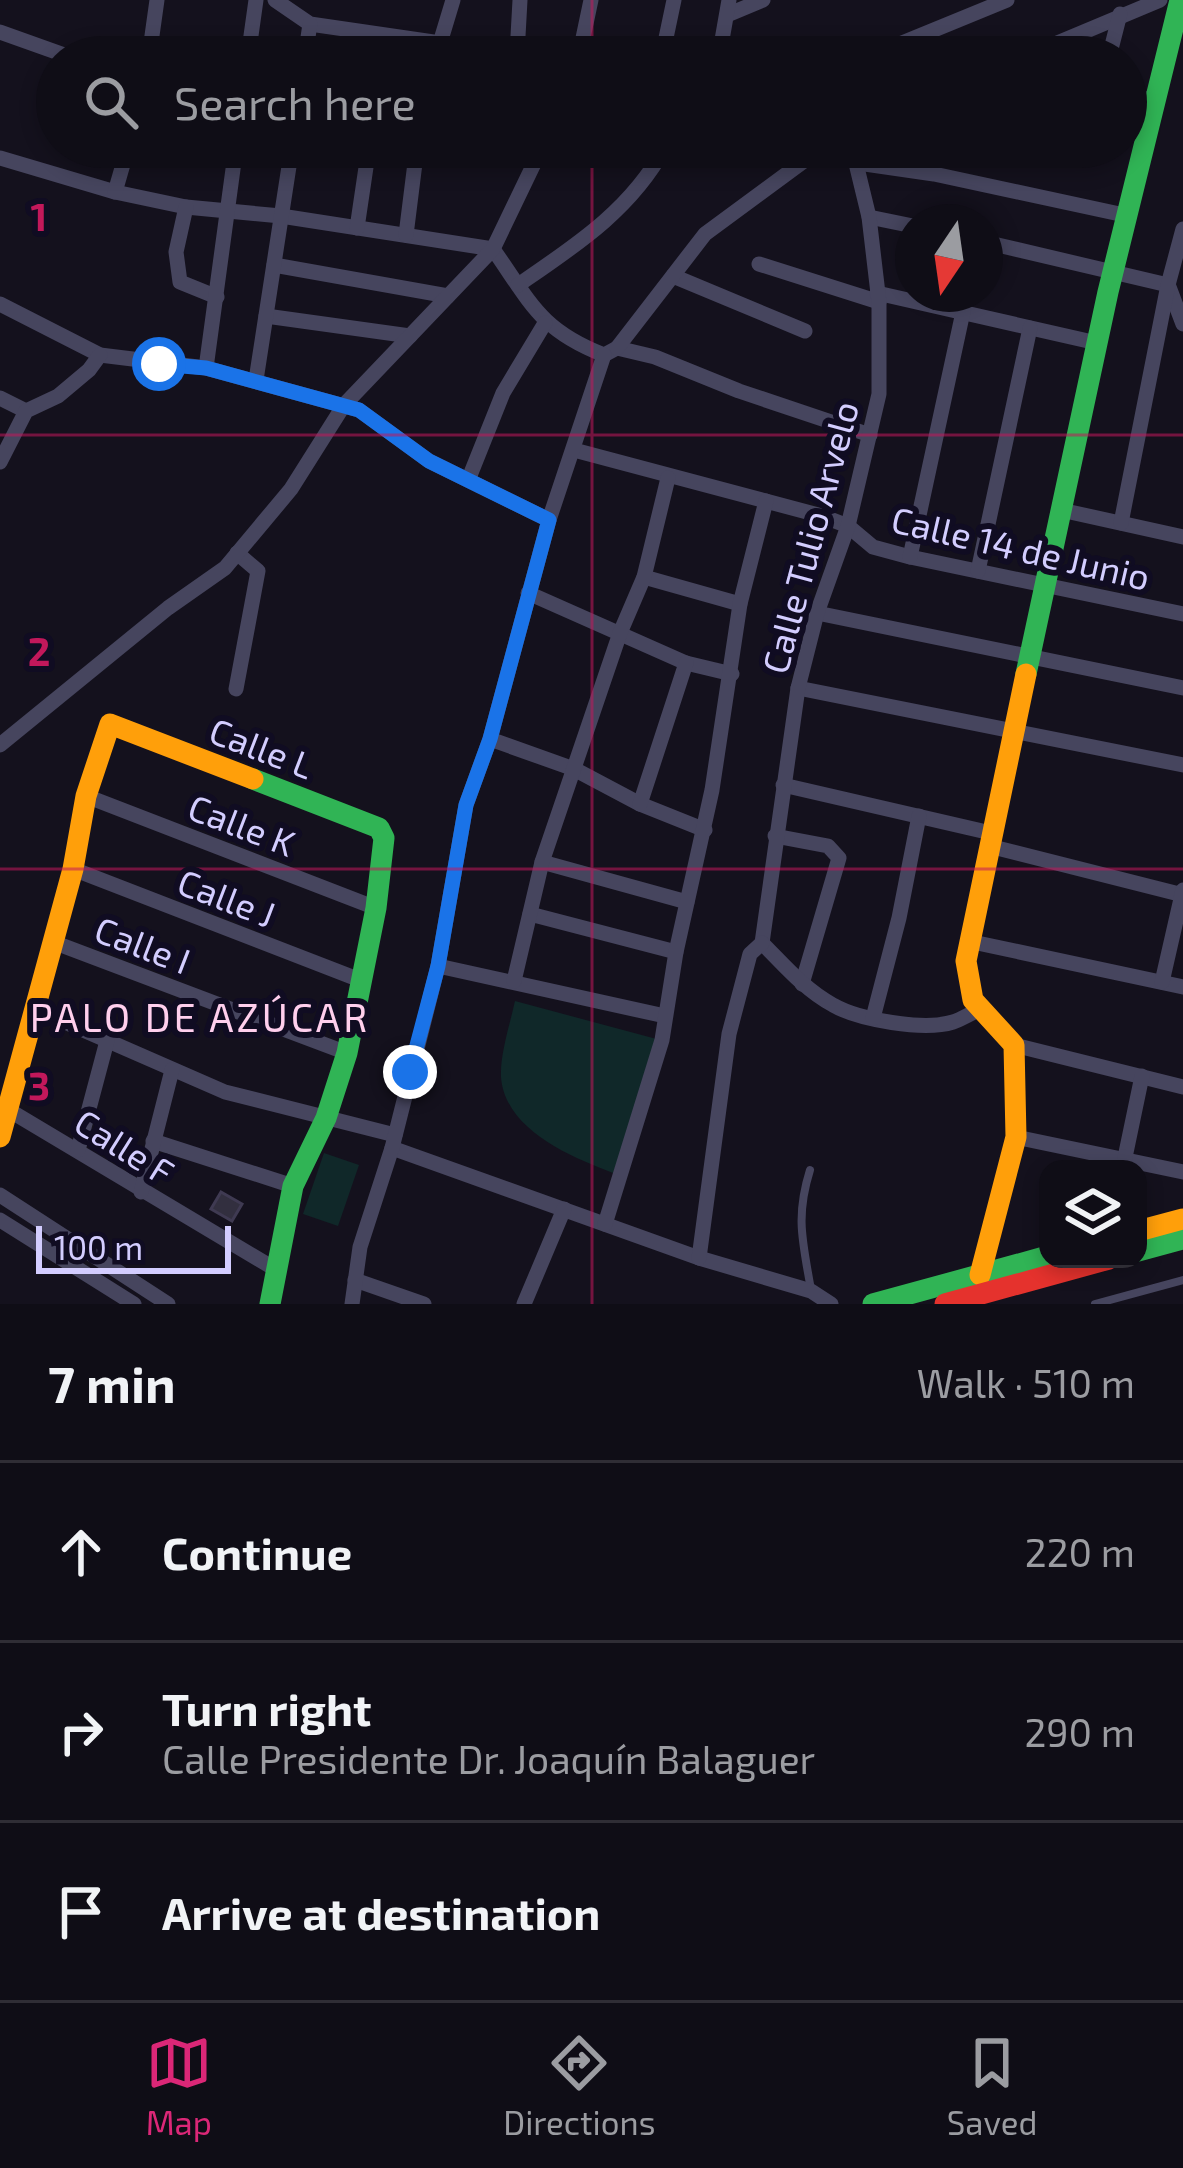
<!DOCTYPE html>
<html lang="en">
<head>
<meta charset="utf-8">
<style>
	:root { --surface:#0f0d16; --page:#1d1b23; --text:#f1f3f6; --muted:#9b9ca1; --line:#2f2d35; --accent:#db2777 }
	body { margin:0; font-family:"Exo 2",sans-serif; background:var(--page); color:var(--text) }
	.controls { position:absolute; right:36px; bottom:36px; display:grid; overflow:hidden; border-radius:24px; box-shadow:0 6px 18px #0003 }
	.controls button { width:108px; height:108px; display:grid; place-items:center; padding:0; border:0; border-bottom:3px solid var(--line); background:var(--surface); color:var(--text); font:60px sans-serif }
	.compass { position:absolute; left:895px; top:204px; width:108px; height:108px; border-radius:50%; background:var(--surface); box-shadow:0 6px 18px #0003; rotate:193deg }
	.scale { position:absolute; left:36px; bottom:30px; width:195px; box-sizing:border-box; padding-left:12px; border:6px solid #d3cdff; border-top:0; font-size:33px; line-height:42px; white-space:nowrap; color:#d3cdff; -webkit-text-stroke:9px #100c22; paint-order:stroke }
	.stop { position:absolute; width:36px; height:36px; margin:-27px; border:9px solid #1a73e8; border-radius:50%; background:#fff }
	.stop.end { background:#1a73e8; border-color:#fff; box-shadow:0 3px 12px #0008 }
	.list { margin:0; padding:0; list-style:none }
	h2 { display:flex; justify-content:space-between; align-items:center; height:156px; margin:0; padding:0 48px; font-size:51px }
	h2 small { font-size:39px; font-weight:400; color:var(--muted) }
	.list li { display:grid; grid-template-columns:78px 1fr auto; gap:36px; align-items:center; box-sizing:border-box; height:180px; padding:0 48px; border-top:3px solid var(--line) }
	.list b { display:block; font-size:45px; white-space:nowrap }
	.list p { margin:0; font-size:39px; white-space:nowrap; color:var(--muted) }
	.list em { font-size:39px; font-style:normal; color:var(--muted) }
	.icon { flex:none; width:66px; height:66px; fill:none; stroke:currentColor; stroke-width:2; stroke-linecap:round; stroke-linejoin:round }
	.map { position:relative; flex:none; width:1183px; height:1304px; overflow:hidden }
	.search { position:absolute; background:var(--surface); box-shadow:0 6px 18px #0003; left:36px; right:36px; top:36px; height:132px; display:flex; align-items:center; gap:30px; box-sizing:border-box; padding:0 42px; border-radius:66px; color:var(--muted); font-size:45px }
	.sheet { height:696px; background:var(--surface) }
	nav { display:flex; justify-content:space-around; align-items:center; box-sizing:border-box; height:168px; border-top:3px solid var(--line); background:var(--surface); font-size:33px; color:var(--muted) }
	nav a { display:grid; justify-items:center; gap:6px }
	nav .on { color:var(--accent) }
	.map>svg:first-child { display:block }
</style>
</head>
<body>
<div class="map">
<svg width="1183" height="1304" viewBox="0 0 1183 1304">
	<rect width="100%" height="100%" fill="#14111d"/>
	<g fill="#102829">
		<path d="M515 1001 664 1041 613 1173C571 1157 505 1130 501 1077 500 1054 510 1024 515 1001Z"/>
		<path d="M324 1153 359 1165 338 1226 303 1214Z"/>
	</g>
	<path fill="#322f3f" stroke="#3f3a52" stroke-width="3" d="M221 1192 242 1204 232 1221 211 1209Z"/>
	<g fill="none" stroke-linecap="round" stroke-linejoin="round">
		<g stroke="#46455e" stroke-width="8">
			<path d="M810 1170C795 1218 803 1242 811 1290"/>
			<path d="M1095 1304 1183 1280"/>
		</g>
		<g stroke="#46455e" stroke-width="15">
			<path d="M275 0 310 24 517 54"/>
			<path d="M520 0 517 54 522 57"/>
			<path d="M727 15 763 0"/>
			<path d="M0 32 70 57"/>
			<path d="M440 43 453 0"/>
			<path d="M149 57 157 0"/>
			<path d="M248 57 256 0"/>
			<path d="M305 57 310 24"/>
			<path d="M579 57 591 0"/>
			<path d="M662 57 674 0"/>
			<path d="M719 57 729 0"/>
			<path d="M868 57 1007 0"/>
			<path d="M1024 57 1160 0"/>
			<path d="M1109 57 1120 14"/>
			<path d="M1126 94 1155 101"/>
			<path d="M494 147 539 153"/>
			<path d="M0 158 115 192 186 207 281 216 493 249C531 303 540 330 604 355L617 348 655 357 739 391 870 435"/>
			<path d="M858 163 934 174 1129 216"/>
			<path d="M115 192 128 147"/>
			<path d="M186 207 176 252 180 282 217 297"/>
			<path d="M869 217 913 226"/>
			<path d="M357 228 369 147"/>
			<path d="M406 235 417 147"/>
			<path d="M985 242 1168 285"/>
			<path d="M759 264 879 302"/>
			<path d="M274 265 448 296"/>
			<path d="M673 276 805 331"/>
			<path d="M518 285C575 246 631 210 665 147"/>
			<path d="M1169 287 1183 324"/>
			<path d="M877 293 1097 343"/>
			<path d="M0 304 100 355 206 368 359 410 429 461 549 520"/>
			<path d="M266 316 410 336"/>
			<path d="M617 348 705 234 823 147"/>
			<path d="M206 368 236 147"/>
			<path d="M256 380 292 147"/>
			<path d="M0 398 26 411"/>
			<path d="M574 450 822 516 848 526 873 547 910 557 1183 614"/>
			<path d="M0 462 26 411 58 396 89 370 100 355"/>
			<path d="M469 478 503 393 545 323"/>
			<path d="M1061 510 1183 537"/>
			<path d="M1121 523 1168 285 1183 229"/>
			<path d="M910 557 963 312"/>
			<path d="M978 571 1030 328"/>
			<path d="M644 577 740 604"/>
			<path d="M528 593 686 663 732 674"/>
			<path d="M817 613 1183 688"/>
			<path d="M798 688 1183 765"/>
			<path d="M236 689 258 571 237 553"/>
			<path d="M490 739 574 769 640 804 705 830"/>
			<path d="M0 745 168 608 225 568 291 489 344 405 493 249 542 147"/>
			<path d="M783 785 991 833"/>
			<path d="M86 796 376 908"/>
			<path d="M640 804 686 663"/>
			<path d="M775 836 828 846 839 858 802 984"/>
			<path d="M989 846 1183 895"/>
			<path d="M542 862 687 902"/>
			<path d="M73 869 360 980"/>
			<path d="M530 914 676 952"/>
			<path d="M968 941 1183 987"/>
			<path d="M53 942 347 1053"/>
			<path d="M762 943 798 688 817 613 848 526 879 394V302L869 217 852 147"/>
			<path d="M762 943C784 965 805 990 833 1005 859 1020 924 1031 953 1022 962 1019 971 1013 979 1010"/>
			<path d="M438 966 665 1016"/>
			<path d="M514 981 542 862 620 633 644 577 668 478"/>
			<path d="M1162 982 1183 890"/>
			<path d="M37 1010 225 1092 395 1135"/>
			<path d="M873 1018 899 918 919 816"/>
			<path d="M1014 1045 1183 1087"/>
			<path d="M7 1109 275 1269"/>
			<path d="M1016 1137 1183 1172"/>
			<path d="M153 1141 293 1186"/>
			<path d="M392 1148 699 1258 811 1291 831 1304"/>
			<path d="M78 1150 107 1041"/>
			<path d="M1123 1167 1142 1076"/>
			<path d="M141 1192 172 1070"/>
			<path d="M0 1195 168 1304"/>
			<path d="M0 1220 134 1304"/>
			<path d="M605 1224 662 1040 676 952 712 790 740 604 766 501"/>
			<path d="M699 1258 729 1034 750 954 762 943"/>
			<path d="M355 1280 424 1304"/>
			<path d="M352 1304 360 1247 392 1148 438 966 466 805 490 739 549 520 604 355"/>
			<path d="M524 1304 564 1209"/>
		</g>
		<g stroke="#30b455" stroke-width="21">
			<path d="M1026 674 1108 292 1180 0"/>
			<path d="M253 779 379 828 384 838 376 908 347 1053 326 1118 293 1186 270 1304"/>
			<path d="M1138 1251 1183 1239"/>
			<path d="M873 1304 1048 1256"/>
		</g>
		<g stroke="#ff9f0a" stroke-width="21">
			<path d="M0 1137 73 869 86 796 110 724 253 779"/>
			<path d="M1138 1231 1183 1219"/>
			<path d="M980 1275 1016 1137 1014 1045 973 1000 966 961 1026 674"/>
		</g>
		<path stroke="#e5322d" stroke-width="21" d="M945 1304 1109 1259"/>
	</g>
	<g fill="none" stroke-linecap="round" stroke-linejoin="round">
		<path stroke="#1a73e8" stroke-width="15" d="M159 364 206 368 359 410 429 461 549 520 490 739 466 805 438 966 410 1072"/>
	</g>
	<path fill="none" stroke="#c2185b" stroke-width="3" stroke-opacity="0.55" d="M592 0V57M592 147V1304M0 435H1183M0 869H1183"/>
	<g text-anchor="middle" dominant-baseline="central" stroke-width="12" stroke-linejoin="round" paint-order="stroke">
		<g font-size="36" fill="#d3cdff" stroke="#100c22">
			<text transform="translate(809 537) rotate(-75)">Calle Tulio Arvelo</text>
			<text transform="translate(1021 547) rotate(13)">Calle 14 de Junio</text>
			<text transform="translate(262 747) rotate(21)">Calle L</text>
			<text transform="translate(242 824) rotate(21)">Calle K</text>
			<text transform="translate(227 897) rotate(21)">Calle J</text>
			<text transform="translate(143 944) rotate(21)">Calle I</text>
			<text transform="translate(125 1146) rotate(32)">Calle F</text>
		</g>
		<g font-size="39" letter-spacing="3" fill="#ffcfed" stroke="#100c22">
			<text x="200" y="1016">PALO DE AZÚCAR</text>
		</g>
	</g>
	<g font-size="39" text-anchor="middle" font-weight="bold" fill="#c2185b" stroke="#100c22" stroke-width="12" stroke-linejoin="round" paint-order="stroke">
		<text x="39" y="231">1</text>
		<text x="39" y="666">2</text>
		<text x="39" y="1100">3</text>
	</g>
</svg>
<div class="controls">
<button><svg class="icon" aria-label="layers" viewBox="0 0 24 24"><path d="M12 4l9 5-9 5-9-5zM3 14l9 5 9-5"/></svg></button>
</div>
<svg class="compass" viewBox="-18 -18 36 36"><path d="M0-13l5 13h-10z" fill="#e53935"/><path d="M0 13l5-13h-10z" fill="#9b9ca1"/></svg>
<div class="scale">100 m</div>
<div class="stop" style="left:159px;top:364px"></div>
<div class="stop end" style="left:410px;top:1072px"></div>
<div class="search"><svg class="icon" aria-label="search" viewBox="0 0 24 24"><circle cx="10" cy="10" r="6"/><path d="M15 15l6 6"/></svg>Search here</div>
</div>
<section class="sheet">
<h2>7 min<small>Walk · 510 m</small></h2>
<ul class="list">
<li><svg class="icon" aria-label="ahead" viewBox="0 0 24 24"><path d="M12 20V5M6 11l6-6 6 6"/></svg><div><b>Continue</b></div><em>220 m</em></li>
<li><svg class="icon" aria-label="right" viewBox="0 0 24 24"><path d="M7 20v-9h11M14 6l5 5-5 5"/></svg><div><b>Turn right</b><p>Calle Presidente Dr. Joaquín Balaguer</p></div><em>290 m</em></li>
<li><svg class="icon" aria-label="arrive" viewBox="0 0 24 24"><path d="M6 21V4h12l-3 4 3 4H6"/></svg><div><b>Arrive at destination</b></div></li>
</ul>
</section>
<nav>
<a class="on"><svg class="icon" aria-label="map" viewBox="0 0 24 24"><path d="M3 6l6-2 6 2 6-2v14l-6 2-6-2-6 2zM9 4v14M15 6v14"/></svg>Map</a>
<a><svg class="icon" aria-label="directions" viewBox="0 0 24 24"><path d="M12 3l9 9-9 9-9-9zM9 14v-3h6M13 9l2 2-2 2"/></svg>Directions</a>
<a><svg class="icon" aria-label="saved" viewBox="0 0 24 24"><path d="M7 4h10v16l-5-4-5 4z"/></svg>Saved</a>
</nav>
</body>
</html>
